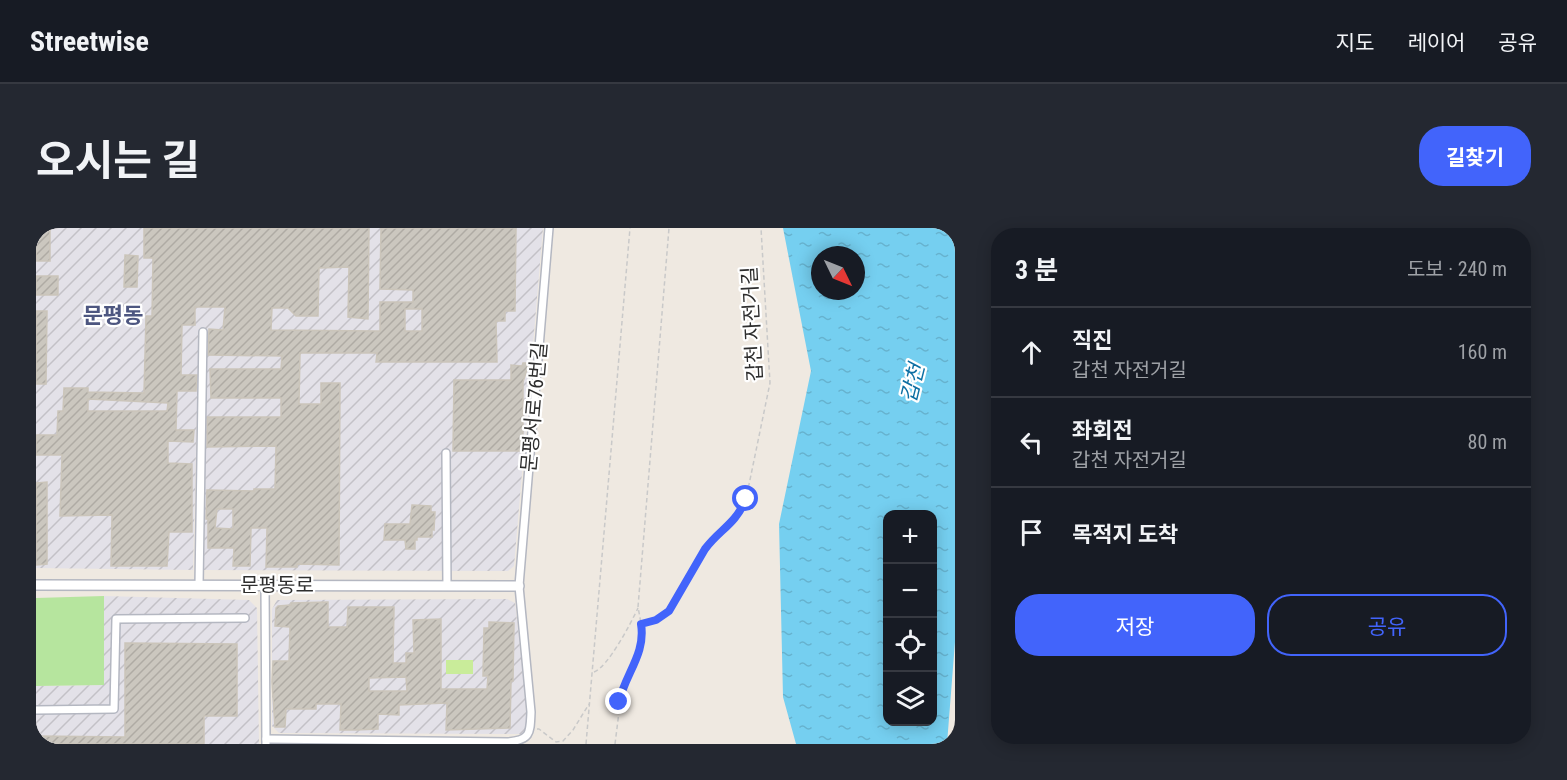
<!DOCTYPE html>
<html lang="ko">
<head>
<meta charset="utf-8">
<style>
	:root { --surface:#171b24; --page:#242831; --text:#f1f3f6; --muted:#9ea1a6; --line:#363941; --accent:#4264fb }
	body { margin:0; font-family:"Roboto Condensed","Noto Sans KR",sans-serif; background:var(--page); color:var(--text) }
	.controls { position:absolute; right:18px; bottom:18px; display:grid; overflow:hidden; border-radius:12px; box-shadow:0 3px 15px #0003 }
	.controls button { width:54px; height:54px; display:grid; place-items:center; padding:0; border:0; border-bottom:2px solid var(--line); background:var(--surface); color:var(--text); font:30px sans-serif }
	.compass { position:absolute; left:775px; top:18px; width:54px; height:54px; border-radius:50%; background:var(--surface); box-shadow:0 3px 15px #0003; rotate:133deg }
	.stop { position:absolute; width:18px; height:18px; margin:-14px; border:4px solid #4264fb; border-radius:50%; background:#fff }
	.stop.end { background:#4264fb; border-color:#fff; box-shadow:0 2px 6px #0008 }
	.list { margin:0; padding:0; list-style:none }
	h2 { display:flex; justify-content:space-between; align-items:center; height:78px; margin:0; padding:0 24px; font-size:26px }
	h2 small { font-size:20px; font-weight:400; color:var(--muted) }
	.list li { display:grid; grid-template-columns:39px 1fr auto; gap:18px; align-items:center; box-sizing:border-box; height:90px; padding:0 24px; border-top:2px solid var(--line) }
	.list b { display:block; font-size:22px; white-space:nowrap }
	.list p { margin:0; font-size:20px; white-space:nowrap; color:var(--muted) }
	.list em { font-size:20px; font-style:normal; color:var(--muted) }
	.actions { display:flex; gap:12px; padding:18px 24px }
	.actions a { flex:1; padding:14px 0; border:2px solid var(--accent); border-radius:24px; text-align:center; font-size:21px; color:var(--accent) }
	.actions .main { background:var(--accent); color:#fff }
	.icon { flex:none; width:33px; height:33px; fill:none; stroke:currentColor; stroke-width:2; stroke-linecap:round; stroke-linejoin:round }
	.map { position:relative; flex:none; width:919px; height:516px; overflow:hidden; border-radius:24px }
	header { display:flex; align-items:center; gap:36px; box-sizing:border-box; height:84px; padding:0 30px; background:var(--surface); border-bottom:2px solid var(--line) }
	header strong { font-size:28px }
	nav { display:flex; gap:33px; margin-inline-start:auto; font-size:21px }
	.intro { display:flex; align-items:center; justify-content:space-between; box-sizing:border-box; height:144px; padding:0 36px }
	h1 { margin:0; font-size:42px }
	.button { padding:15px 27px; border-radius:24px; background:var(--accent); color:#fff; font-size:21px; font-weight:700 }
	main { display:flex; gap:36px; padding:0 36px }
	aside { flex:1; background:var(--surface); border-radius:24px; box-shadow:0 3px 15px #0003 }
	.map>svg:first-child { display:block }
</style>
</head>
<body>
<header>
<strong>Streetwise</strong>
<nav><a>지도</a><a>레이어</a><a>공유</a></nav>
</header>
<div class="intro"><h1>오시는 길</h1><a class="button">길찾기</a></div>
<main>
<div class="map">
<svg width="919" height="516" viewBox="0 0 919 516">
	<defs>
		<pattern id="industrial-furrows" width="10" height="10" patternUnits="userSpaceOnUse" patternTransform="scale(1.5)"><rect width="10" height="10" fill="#e3e1e8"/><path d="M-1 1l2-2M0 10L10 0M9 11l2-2" fill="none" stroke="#c3c1c7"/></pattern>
		<pattern id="water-ripples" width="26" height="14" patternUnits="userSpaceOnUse" patternTransform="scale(1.5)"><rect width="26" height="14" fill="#75cff0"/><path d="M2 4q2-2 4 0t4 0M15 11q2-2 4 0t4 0" fill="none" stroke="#66b2ce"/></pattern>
		<pattern id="building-hatch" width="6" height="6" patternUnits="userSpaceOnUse" patternTransform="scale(1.5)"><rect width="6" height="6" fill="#cbc7bf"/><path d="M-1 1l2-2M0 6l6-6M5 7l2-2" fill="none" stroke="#afaba4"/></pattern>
	</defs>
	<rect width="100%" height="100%" fill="#efe9e1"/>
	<g fill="url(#industrial-furrows)">
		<path d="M0 0H507L478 338 472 343 168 342 171 101 163 100 157 342 0 340Z"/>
		<path d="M68 368 213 372 221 380 223 516H0V458L68 457Z"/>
		<path d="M471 371 479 375 488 456 491 500 487 506 243 505 236 498V381L241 372Z"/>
	</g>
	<path fill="#b6e59e" d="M68 368V457L0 458V370Z"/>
	<rect fill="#c9ec9a" x="410" y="432" width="27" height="14"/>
	<path fill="url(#water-ripples)" fill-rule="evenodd" d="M747 0H919V414L911 516H760L747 469 743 296 775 143ZM784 27H820V63H784ZM852 286H897V494H852Z"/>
	<g fill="url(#building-hatch)" stroke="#cbc5ba" stroke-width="1.5" fill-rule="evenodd">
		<rect x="0" y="0" width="14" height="33"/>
		<path d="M108 0H333L332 91 312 89 313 39 283 40 282 88H260L252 80H236L235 102 341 103H344V74H377V62L344 61 345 0H480L479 83H469V93H460L461 134H340L341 125H264L263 176H285V155H304L303 337 261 336V339H230L231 300H215L214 338H197L198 320H172V291H170L171 262 218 263V261H239L240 218 171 219V189H245V170H175L174 141H245L246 128 172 127 173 101 187 102 189 79H159V97H146L145 147H161L160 163H141L140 202H158L157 214 132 213V235L156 236V304H133L131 338H75L76 287 24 288 26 227H0V207H21L22 183H27L28 160H52V164L108 165 110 88H116L117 30H108ZM369 81H386V103H369ZM52 171 132 175 131 183H52ZM181 281H197V301L179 300Z"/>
		<path d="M89 27 102 28 101 59H88Z"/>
		<rect x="0" y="48" width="22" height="19"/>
		<path d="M0 83H11L10 156H0Z"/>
		<path d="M487 135H493L487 154V223H417L418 152H475V137L486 138Z"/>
		<path d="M11 254V336L0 337V255Z"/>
		<path d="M376 277 395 278V284H399L398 302 396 301V309H381V312H379V321H370L369 312H348L349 296H374Z"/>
		<path d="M292 374V399H311L312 379H358L357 435H370V425H378L377 392 405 391V461H451L452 448H447L448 400H453V394L478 395 477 453H475L474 500 410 502 411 475 363 477V487L342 486V501L320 502H304L305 476H280V481H250L249 499H239L236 454 237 433H253L254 399 239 398 240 380 242 378 255 377V375ZM370 449 371 463H333V450Z"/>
		<path d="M89 415 201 416V488H168V516H0V508L89 509Z"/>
	</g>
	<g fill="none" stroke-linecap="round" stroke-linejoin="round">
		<defs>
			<g id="minor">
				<path d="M410 225 411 358"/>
				<path d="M163 357 167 104"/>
				<path d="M229 357 230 516"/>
				<path d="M0 482 78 481 80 391 209 390"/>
				<path d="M230 511 472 514C495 512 494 505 495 484L483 358 513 0"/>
			</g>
			<path id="secondary" d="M0 357 483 358"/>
		</defs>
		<use href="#minor" stroke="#b4b7c1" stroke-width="10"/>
		<use href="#secondary" stroke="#b4b7c1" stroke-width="12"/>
		<g stroke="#c9c9c9" stroke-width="1.5" stroke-dasharray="4.5 3" stroke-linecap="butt">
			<path d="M605 396 620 392 633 383 669 321C684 301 699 297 710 271L734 155 725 0"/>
			<path d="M558 444C572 439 595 395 602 380"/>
			<path d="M501 501H503L520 514 527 513 537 502 553 476"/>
			<path d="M550 516 594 0"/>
			<path d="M579 516 586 460 598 440 605 421 607 406 602 379 633 0"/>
		</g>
		<use href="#minor" stroke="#fff" stroke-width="7"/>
		<use href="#secondary" stroke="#fff" stroke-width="9"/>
	</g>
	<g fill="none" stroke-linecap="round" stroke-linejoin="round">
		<path stroke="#4264fb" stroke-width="8" d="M583 474C589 446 610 426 605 396L620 392 633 383 669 321C684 301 699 297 710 271"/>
	</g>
	<g text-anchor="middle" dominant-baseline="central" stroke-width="4.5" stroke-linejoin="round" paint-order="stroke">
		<g font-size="20" fill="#2e2e2e" stroke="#fff">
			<text transform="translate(716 96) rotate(-93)">갑천 자전거길</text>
			<text transform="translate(498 179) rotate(-85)">문평서로76번길</text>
			<text x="241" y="357">문평동로</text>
		</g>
		<g font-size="21" font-style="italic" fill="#0d6fa3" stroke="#fff">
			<text transform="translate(877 155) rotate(-76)">갑천</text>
		</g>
		<g font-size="22" font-weight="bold" fill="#4d5680" stroke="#fff">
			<text x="77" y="87">문평동</text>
		</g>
	</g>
</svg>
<div class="controls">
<button>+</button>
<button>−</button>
<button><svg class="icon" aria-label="locate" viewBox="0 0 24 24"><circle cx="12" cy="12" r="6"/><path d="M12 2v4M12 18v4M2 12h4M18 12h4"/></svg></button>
<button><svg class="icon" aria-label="layers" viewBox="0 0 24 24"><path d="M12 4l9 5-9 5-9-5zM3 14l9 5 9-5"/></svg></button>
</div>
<svg class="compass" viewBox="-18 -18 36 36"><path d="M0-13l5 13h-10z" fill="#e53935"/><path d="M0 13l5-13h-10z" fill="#9ea1a6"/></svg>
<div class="stop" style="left:710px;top:271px"></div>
<div class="stop end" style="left:583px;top:474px"></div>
</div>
<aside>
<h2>3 분<small>도보 · 240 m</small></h2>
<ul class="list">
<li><svg class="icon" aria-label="ahead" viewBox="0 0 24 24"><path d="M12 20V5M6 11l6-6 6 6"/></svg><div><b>직진</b><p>갑천 자전거길</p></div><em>160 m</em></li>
<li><svg class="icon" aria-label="left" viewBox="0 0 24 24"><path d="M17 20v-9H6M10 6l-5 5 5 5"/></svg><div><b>좌회전</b><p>갑천 자전거길</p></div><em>80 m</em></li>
<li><svg class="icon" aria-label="arrive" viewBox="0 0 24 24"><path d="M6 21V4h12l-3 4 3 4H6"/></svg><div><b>목적지 도착</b></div></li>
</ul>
<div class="actions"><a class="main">저장</a><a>공유</a></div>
</aside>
</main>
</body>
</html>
